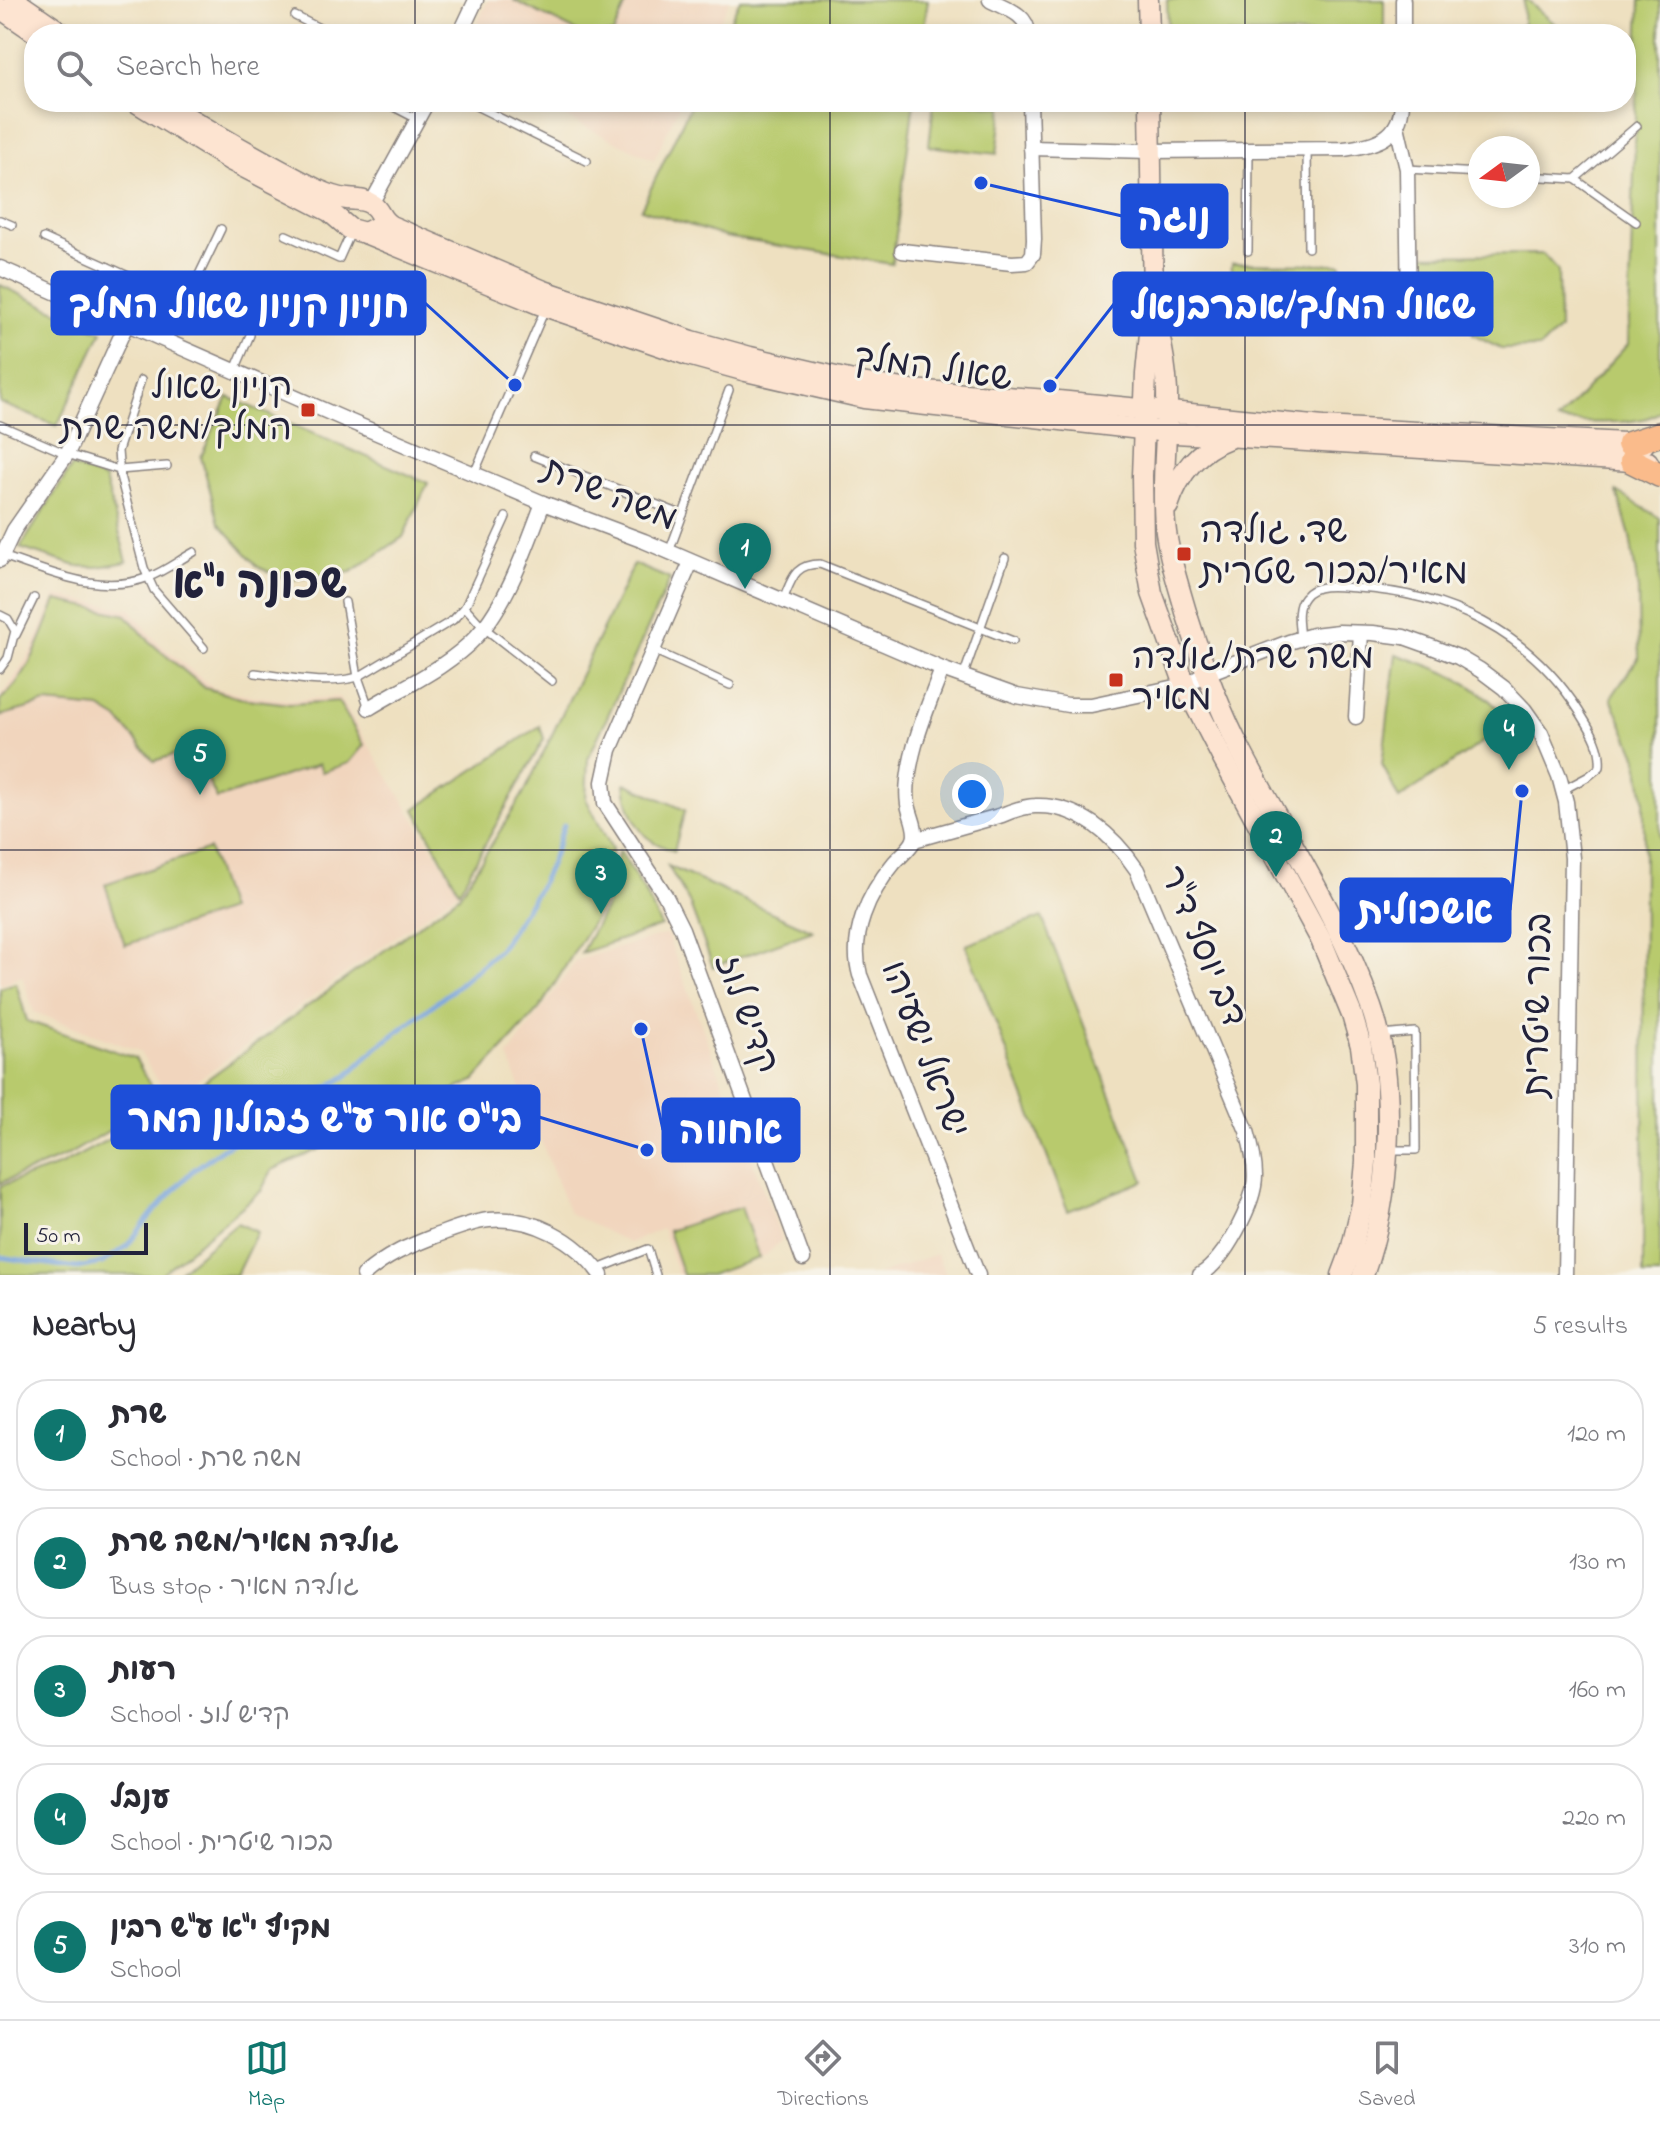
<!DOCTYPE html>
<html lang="en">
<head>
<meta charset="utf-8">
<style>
	:root { --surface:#fff; --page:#f7f7f7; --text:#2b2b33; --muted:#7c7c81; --line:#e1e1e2; --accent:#0f766e }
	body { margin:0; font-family:"Indie Flower","Playpen Sans Hebrew",sans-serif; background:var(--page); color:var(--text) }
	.compass { position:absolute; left:1468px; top:136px; width:72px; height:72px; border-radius:50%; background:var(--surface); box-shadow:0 4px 12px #0003; rotate:255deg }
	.scale { position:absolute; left:24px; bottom:20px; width:124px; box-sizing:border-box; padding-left:8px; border:4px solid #22223b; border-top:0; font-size:22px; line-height:28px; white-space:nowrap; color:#22223b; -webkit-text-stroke:6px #f7f3e8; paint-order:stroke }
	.you { position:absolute; left:972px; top:794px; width:28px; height:28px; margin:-20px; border:6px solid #fff; border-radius:50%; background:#1a73e8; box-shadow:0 0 0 12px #1a73e833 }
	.badge { display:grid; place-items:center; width:52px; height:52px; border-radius:50%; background:var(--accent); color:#fff; font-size:26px; font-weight:700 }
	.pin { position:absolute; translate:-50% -66px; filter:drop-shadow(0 2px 4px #0008) }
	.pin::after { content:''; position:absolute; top:42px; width:28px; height:24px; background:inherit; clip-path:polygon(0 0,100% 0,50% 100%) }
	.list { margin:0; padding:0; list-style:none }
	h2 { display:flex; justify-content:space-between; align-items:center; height:104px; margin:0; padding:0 32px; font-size:34px }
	h2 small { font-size:26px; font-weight:400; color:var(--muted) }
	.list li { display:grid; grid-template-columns:52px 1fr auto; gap:24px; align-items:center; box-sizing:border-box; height:112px; margin:0 16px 16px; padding:0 16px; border:2px solid var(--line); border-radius:32px }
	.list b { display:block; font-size:30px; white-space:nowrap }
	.list p { margin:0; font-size:26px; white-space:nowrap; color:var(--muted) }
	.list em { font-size:26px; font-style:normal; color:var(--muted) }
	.icon { flex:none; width:44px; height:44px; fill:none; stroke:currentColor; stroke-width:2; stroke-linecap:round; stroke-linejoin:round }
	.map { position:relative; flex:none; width:1660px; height:1275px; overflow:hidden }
	.search { position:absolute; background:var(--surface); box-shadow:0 4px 12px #0003; left:24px; right:24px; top:24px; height:88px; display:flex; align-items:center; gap:20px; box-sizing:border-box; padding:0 28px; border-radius:32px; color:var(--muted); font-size:30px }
	.sheet { height:744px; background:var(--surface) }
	nav { display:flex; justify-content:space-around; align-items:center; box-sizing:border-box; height:112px; border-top:2px solid var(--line); background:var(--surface); font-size:22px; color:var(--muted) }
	nav a { display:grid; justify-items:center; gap:4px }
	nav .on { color:var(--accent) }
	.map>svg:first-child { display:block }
</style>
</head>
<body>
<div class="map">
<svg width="1660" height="1275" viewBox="0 0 1660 1275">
	<rect width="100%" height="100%" fill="#f7f3e8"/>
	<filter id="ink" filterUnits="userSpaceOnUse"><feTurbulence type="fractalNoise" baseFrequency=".0125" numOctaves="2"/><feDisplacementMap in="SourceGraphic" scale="16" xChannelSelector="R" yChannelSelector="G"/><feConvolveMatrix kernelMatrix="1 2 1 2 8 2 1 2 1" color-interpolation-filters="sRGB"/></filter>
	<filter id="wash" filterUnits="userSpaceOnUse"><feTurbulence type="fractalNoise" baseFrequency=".006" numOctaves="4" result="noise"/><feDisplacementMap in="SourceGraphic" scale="32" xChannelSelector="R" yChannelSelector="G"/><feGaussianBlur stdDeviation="1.8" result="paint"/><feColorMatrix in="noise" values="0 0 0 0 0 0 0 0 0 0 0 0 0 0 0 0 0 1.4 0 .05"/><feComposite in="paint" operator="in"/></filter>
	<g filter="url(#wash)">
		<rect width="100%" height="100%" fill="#eee0c0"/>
		<g fill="#f1d5bd">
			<path d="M488 0H730L714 34H472Z"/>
			<path d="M534 102H681L654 160Z"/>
			<path d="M56 596 130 609 156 641 213 688 255 696 290 700 339 697 459 891 170 1100 139 1051 34 1012 22 976 0 985V696L7 689 32 650Z"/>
			<path d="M667 934 782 1240 766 1255 713 1275H678L662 1229 629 1243 569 1213 508 1056 577 960Z"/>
			<path d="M936 1254 946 1275H877Z"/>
		</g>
		<g fill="#b8ca6d" stroke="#6d7654" stroke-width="2">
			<path d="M513 0H628L613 34H582Z"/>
			<path d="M740 0H928L923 34H724Z"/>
			<path d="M1167 0H1384V34H1168Z"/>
			<path d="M1524 0H1527L1562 30 1558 34H1506L1523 25Z"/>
			<path d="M1640 0H1660V411C1644 427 1581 422 1557 421L1628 344Z"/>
			<path d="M692 102H914L892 264 725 237 641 209Z"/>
			<path d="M934 102H965L1003 107 997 154 929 146Z"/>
			<path d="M1543 254 1558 271 1559 329 1540 348 1501 349 1473 335 1470 282 1409 284 1408 255Z"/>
			<path d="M1232 263 1341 264 1338 312 1318 329 1243 331 1228 313Z"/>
			<path d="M0 285 102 332 57 426 0 403Z"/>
			<path d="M228 397 428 483 403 537 351 572 288 580 258 567 219 523 201 457Z"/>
			<path d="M72 466 105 479 127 562 98 567 76 566 20 548Z"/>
			<path d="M1617 492 1660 518V1275H1643L1644 799 1638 760 1611 698 1639 657 1638 589 1630 536Z"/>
			<path d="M634 564 670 579 588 759 586 799 612 849 604 903 540 1008 474 1081 272 1170 261 1191 160 1275H0V1186L61 1165 169 1107 459 896 525 791Z"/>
			<path d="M56 600 126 615 151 643 205 688 240 698 290 704 338 701 364 745 349 763 322 772 319 764 217 799 193 749 154 761 118 719 100 708 46 703 0 716V700C30 676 42 635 56 600Z"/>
			<path d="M1396 654C1418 662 1441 669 1462 681 1481 691 1497 707 1512 722L1399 799 1382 764Z"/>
			<path d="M540 726 544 739 459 891 415 809Z"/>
			<path d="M625 783 685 810 674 851C666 848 658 845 651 840 635 831 626 800 625 783Z"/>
			<path d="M209 849 229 910 125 945 105 884Z"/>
			<path d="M619 850 646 894 661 926 581 953 607 905Z"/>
			<path d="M668 866 813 931 713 967 689 902Z"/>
			<path d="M1042 917 1144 1181 1068 1211 966 945Z"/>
			<path d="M16 983 27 1021 135 1058 159 1101 66 1156 0 1183V988Z"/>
			<path d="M741 1207 759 1258 710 1275H683L668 1231Z"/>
			<path d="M237 1223 257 1232 236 1275H175Z"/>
		</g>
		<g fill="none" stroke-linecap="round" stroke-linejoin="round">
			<path stroke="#72a0db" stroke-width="5" d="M0 1257 77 1268 102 1263 126 1247 152 1214 192 1171 222 1149 249 1135 289 1108 347 1076 376 1048 450 992 499 950 539 888 551 863 564 825"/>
		</g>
	</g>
	<g filter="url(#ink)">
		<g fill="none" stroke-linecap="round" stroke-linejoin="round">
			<defs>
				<g id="lane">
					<path d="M295 16 331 34"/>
					<path d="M384 102 417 119"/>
					<path d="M468 102 587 161"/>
					<path d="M1307 149 1308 248"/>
					<path d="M1407 169 1480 173"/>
					<path d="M1528 176 1575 179 1636 222"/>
					<path d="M1575 179 1637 126"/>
					<path d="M0 220 12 225"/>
					<path d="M286 235 339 259 352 230"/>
					<path d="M44 238 186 302"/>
					<path d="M1248 251 1249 150"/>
					<path d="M88 306 108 267"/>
					<path d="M167 341 221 229"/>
					<path d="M235 370 250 335"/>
					<path d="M141 380 118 451 120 476 144 568 154 590 204 648"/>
					<path d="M0 425 67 454 119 470 167 466"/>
					<path d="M534 456 683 515"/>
					<path d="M474 474 546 307"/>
					<path d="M669 552 729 390"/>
					<path d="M2 556C49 571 99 596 149 577 165 571 179 560 194 552"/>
					<path d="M783 600C792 579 794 564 820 564L1013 641"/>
					<path d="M345 602 358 677 369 708"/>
					<path d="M465 607 483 627 552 681"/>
					<path d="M0 615 8 619 15 631 8 658 0 669"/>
					<path d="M16 635 34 598"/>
					<path d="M1300 639C1299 625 1295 608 1304 597 1315 582 1341 587 1356 588 1448 593 1529 632 1579 711 1590 729 1602 745 1600 767L1589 776 1563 790"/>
					<path d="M653 650 730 685"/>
					<path d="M255 673C289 677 324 686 358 677L453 620 465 607 506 517"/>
					<path d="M963 677 1005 558"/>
					<path d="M1381 1035 1415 1032 1416 1150H1389"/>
					<path d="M598 1269 648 1249 656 1275"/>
				</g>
				<g id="street">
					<path d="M990 0C1005 8 1028 14 1028 34"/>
					<path d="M460 34 476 0"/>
					<path d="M1403 34V0"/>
					<path d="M1397 126 1407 169 1409 309"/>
					<path d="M1031 148 1150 151 1344 149C1375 145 1401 139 1402 102"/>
					<path d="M371 204 427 102"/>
					<path d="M902 251 1012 263 1027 262 1033 254 1034 239 1030 102"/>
					<path d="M0 268 344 419 543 503 644 541 942 669 1017 696 1068 705H1091L1185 685 1208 673 1289 642 1313 635 1339 632 1373 633 1404 637 1432 647 1458 657 1480 670 1504 688 1524 709 1541 733 1559 776 1566 802 1572 858 1565 1275"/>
					<path d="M0 560 14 530 67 454 127 323"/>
					<path d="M691 562 610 750 603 782 605 803 665 895 682 929 803 1259"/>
					<path d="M942 669C929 705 912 742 908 780 907 788 907 797 908 804 910 816 918 829 914 840 910 849 900 856 894 863 868 894 849 936 860 975L978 1275"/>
					<path d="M369 708C405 686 448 667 477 636 508 602 527 545 543 503"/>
					<path d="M1356 717 1361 633"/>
					<path d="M914 840C942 832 970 824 999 816 1010 812 1023 806 1035 806 1079 804 1114 836 1137 870L1247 1131C1251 1145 1255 1160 1255 1176 1255 1203 1224 1262 1200 1275"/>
					<path d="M364 1275C387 1255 407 1247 435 1236 452 1230 470 1222 489 1220 533 1216 575 1239 601 1275"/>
				</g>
				<g id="secondary">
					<path d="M14 0 63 34"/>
					<path d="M1148 0 1149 34"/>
					<path d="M0 8 38 34"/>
					<path d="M136 102 230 160 329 211 350 229 365 233 377 227"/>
					<path d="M162 102C213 133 265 163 318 190 327 194 337 198 347 199 355 200 364 199 371 204 381 210 379 220 391 226L544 291 692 341 750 357 866 384 911 390 1048 400 1323 427 1644 444"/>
					<path d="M1150 102 1153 303 1146 374 1142 476 1143 542 1147 565 1152 593 1185 685 1223 759 1321 940 1352 1015 1361 1046 1366 1084V1162L1362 1204 1351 1251 1342 1275"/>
					<path d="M365 233 539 304 688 355 746 371 864 398 1176 433 1648 462"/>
					<path d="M1157 325C1162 346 1166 368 1167 391 1168 435 1161 479 1165 524 1168 554 1178 584 1186 612 1201 660 1219 709 1242 753 1286 837 1339 917 1371 1007 1398 1084 1391 1199 1363 1275"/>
					<path d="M1168 506C1178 475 1197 450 1229 438"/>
				</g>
				<g id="highway">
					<path d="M1629 444 1660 434"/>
					<path d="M1632 461 1660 475"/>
				</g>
			</defs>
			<use href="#lane" stroke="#88817e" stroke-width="10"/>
			<use href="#street" stroke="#88817e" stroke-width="17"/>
			<use href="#secondary" stroke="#88817e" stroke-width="23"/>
			<use href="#highway" stroke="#88817e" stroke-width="27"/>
			<use href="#lane" stroke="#fff" stroke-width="7"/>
			<use href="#street" stroke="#fff" stroke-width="14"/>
			<use href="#secondary" stroke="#fde4d1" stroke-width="20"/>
			<use href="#highway" stroke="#fabb8b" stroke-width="24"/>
		</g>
	</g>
	<path fill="none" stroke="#22223b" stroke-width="2" stroke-opacity="0.55" d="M415 0V34M830 0V34M1245 0V34M415 102V1275M830 102V1275M1245 102V1275M0 425H1660M0 850H1660"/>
	<g fill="#c8321e" stroke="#f7f3e8" stroke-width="3">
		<rect x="300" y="402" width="16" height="16" rx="4"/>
		<rect x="1176" y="546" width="16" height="16" rx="4"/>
		<rect x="1108" y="672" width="16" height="16" rx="4"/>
	</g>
	<g text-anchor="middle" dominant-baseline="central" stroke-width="6" stroke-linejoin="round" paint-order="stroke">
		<g font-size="36" fill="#22223b" stroke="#f7f3e8">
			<text transform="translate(933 370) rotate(8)">שאול המלך</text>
			<text transform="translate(609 496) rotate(22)">משה שרת</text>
			<text transform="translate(1201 947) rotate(67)">דב יוסף ד"ר</text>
			<text transform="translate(1540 1005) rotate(-89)">בכור שיטרית</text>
			<text transform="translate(745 1014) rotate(70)">קדיש לוז</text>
			<text transform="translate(923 1050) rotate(69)">ישראל ישעיהו</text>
		</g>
		<g font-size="36" fill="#22223b" stroke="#f7f3e8" text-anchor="start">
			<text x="292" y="389" text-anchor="end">קניון שאול<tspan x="292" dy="41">המלך/משה שרת</tspan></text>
			<text x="1200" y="533">שד. גולדה<tspan x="1200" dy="41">מאיר/בכור שטרית</tspan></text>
			<text x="1132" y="659">משה שרת/גולדה<tspan x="1132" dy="41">מאיר</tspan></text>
		</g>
		<g font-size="44" font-weight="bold" fill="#22223b" stroke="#f7f3e8">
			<text x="260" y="586">שכונה י"א</text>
		</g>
	</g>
	<path fill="none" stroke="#1d4ed8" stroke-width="3" d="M981 183L1122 216M515 385L425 303M1050 386L1114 304M1522 791L1510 910M647 1150L539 1117M641 1029L663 1130"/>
	<g fill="#1d4ed8" stroke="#f7f3e8" stroke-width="3">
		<circle cx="981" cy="183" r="8"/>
		<circle cx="515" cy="385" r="8"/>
		<circle cx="1050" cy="386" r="8"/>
		<circle cx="1522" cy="791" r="8"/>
		<circle cx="647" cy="1150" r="8"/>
		<circle cx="641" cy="1029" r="8"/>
	</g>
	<g fill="#1d4ed8" stroke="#1d4ed8" stroke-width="3">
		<rect x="1122" y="185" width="105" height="62" rx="8"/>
		<rect x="52" y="272" width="373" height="62" rx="8"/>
		<rect x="1114" y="273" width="378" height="62" rx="8"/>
		<rect x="1341" y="879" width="169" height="62" rx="8"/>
		<rect x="112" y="1086" width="427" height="62" rx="8"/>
		<rect x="663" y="1099" width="136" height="62" rx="8"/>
	</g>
	<g font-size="38" text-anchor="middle" font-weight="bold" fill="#fff">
		<text x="1174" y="230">נוגה</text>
		<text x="239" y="317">חניון קניון שאול המלך</text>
		<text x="1303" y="318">שאול המלך/אברבנאל</text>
		<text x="1425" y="923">אשכולית</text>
		<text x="325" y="1131">בי"ס אור ע"ש זבולון המר</text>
		<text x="731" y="1143">אחווה</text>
	</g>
</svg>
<svg class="compass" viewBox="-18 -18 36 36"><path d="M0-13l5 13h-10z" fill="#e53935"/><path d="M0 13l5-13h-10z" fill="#7c7c81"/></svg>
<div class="scale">50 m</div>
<div class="you"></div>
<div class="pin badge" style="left:745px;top:589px">1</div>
<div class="pin badge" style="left:1276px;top:877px">2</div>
<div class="pin badge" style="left:601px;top:914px">3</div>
<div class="pin badge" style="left:1509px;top:770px">4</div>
<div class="pin badge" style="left:200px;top:795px">5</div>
<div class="search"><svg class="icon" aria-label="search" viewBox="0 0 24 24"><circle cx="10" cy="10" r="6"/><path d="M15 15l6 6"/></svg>Search here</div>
</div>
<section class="sheet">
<h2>Nearby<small>5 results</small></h2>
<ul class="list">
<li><span class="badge">1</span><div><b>שרת</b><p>School · משה שרת</p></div><em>120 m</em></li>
<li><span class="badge">2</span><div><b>גולדה מאיר/משה שרת</b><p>Bus stop · גולדה מאיר</p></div><em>130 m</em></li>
<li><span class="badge">3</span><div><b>רעות</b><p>School · קדיש לוז</p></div><em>160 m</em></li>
<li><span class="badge">4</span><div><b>ענבל</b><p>School · בכור שיטרית</p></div><em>220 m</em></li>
<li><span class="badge">5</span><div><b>מקיף י&quot;א ע&quot;ש רבין</b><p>School</p></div><em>310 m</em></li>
</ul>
</section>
<nav>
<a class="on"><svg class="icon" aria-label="map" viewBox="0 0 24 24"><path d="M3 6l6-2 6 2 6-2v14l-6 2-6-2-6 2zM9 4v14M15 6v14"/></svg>Map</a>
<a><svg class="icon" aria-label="directions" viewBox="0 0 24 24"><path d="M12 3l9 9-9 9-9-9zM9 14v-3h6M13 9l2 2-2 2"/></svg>Directions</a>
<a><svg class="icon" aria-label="saved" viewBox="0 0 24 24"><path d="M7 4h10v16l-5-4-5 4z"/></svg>Saved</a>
</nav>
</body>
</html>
